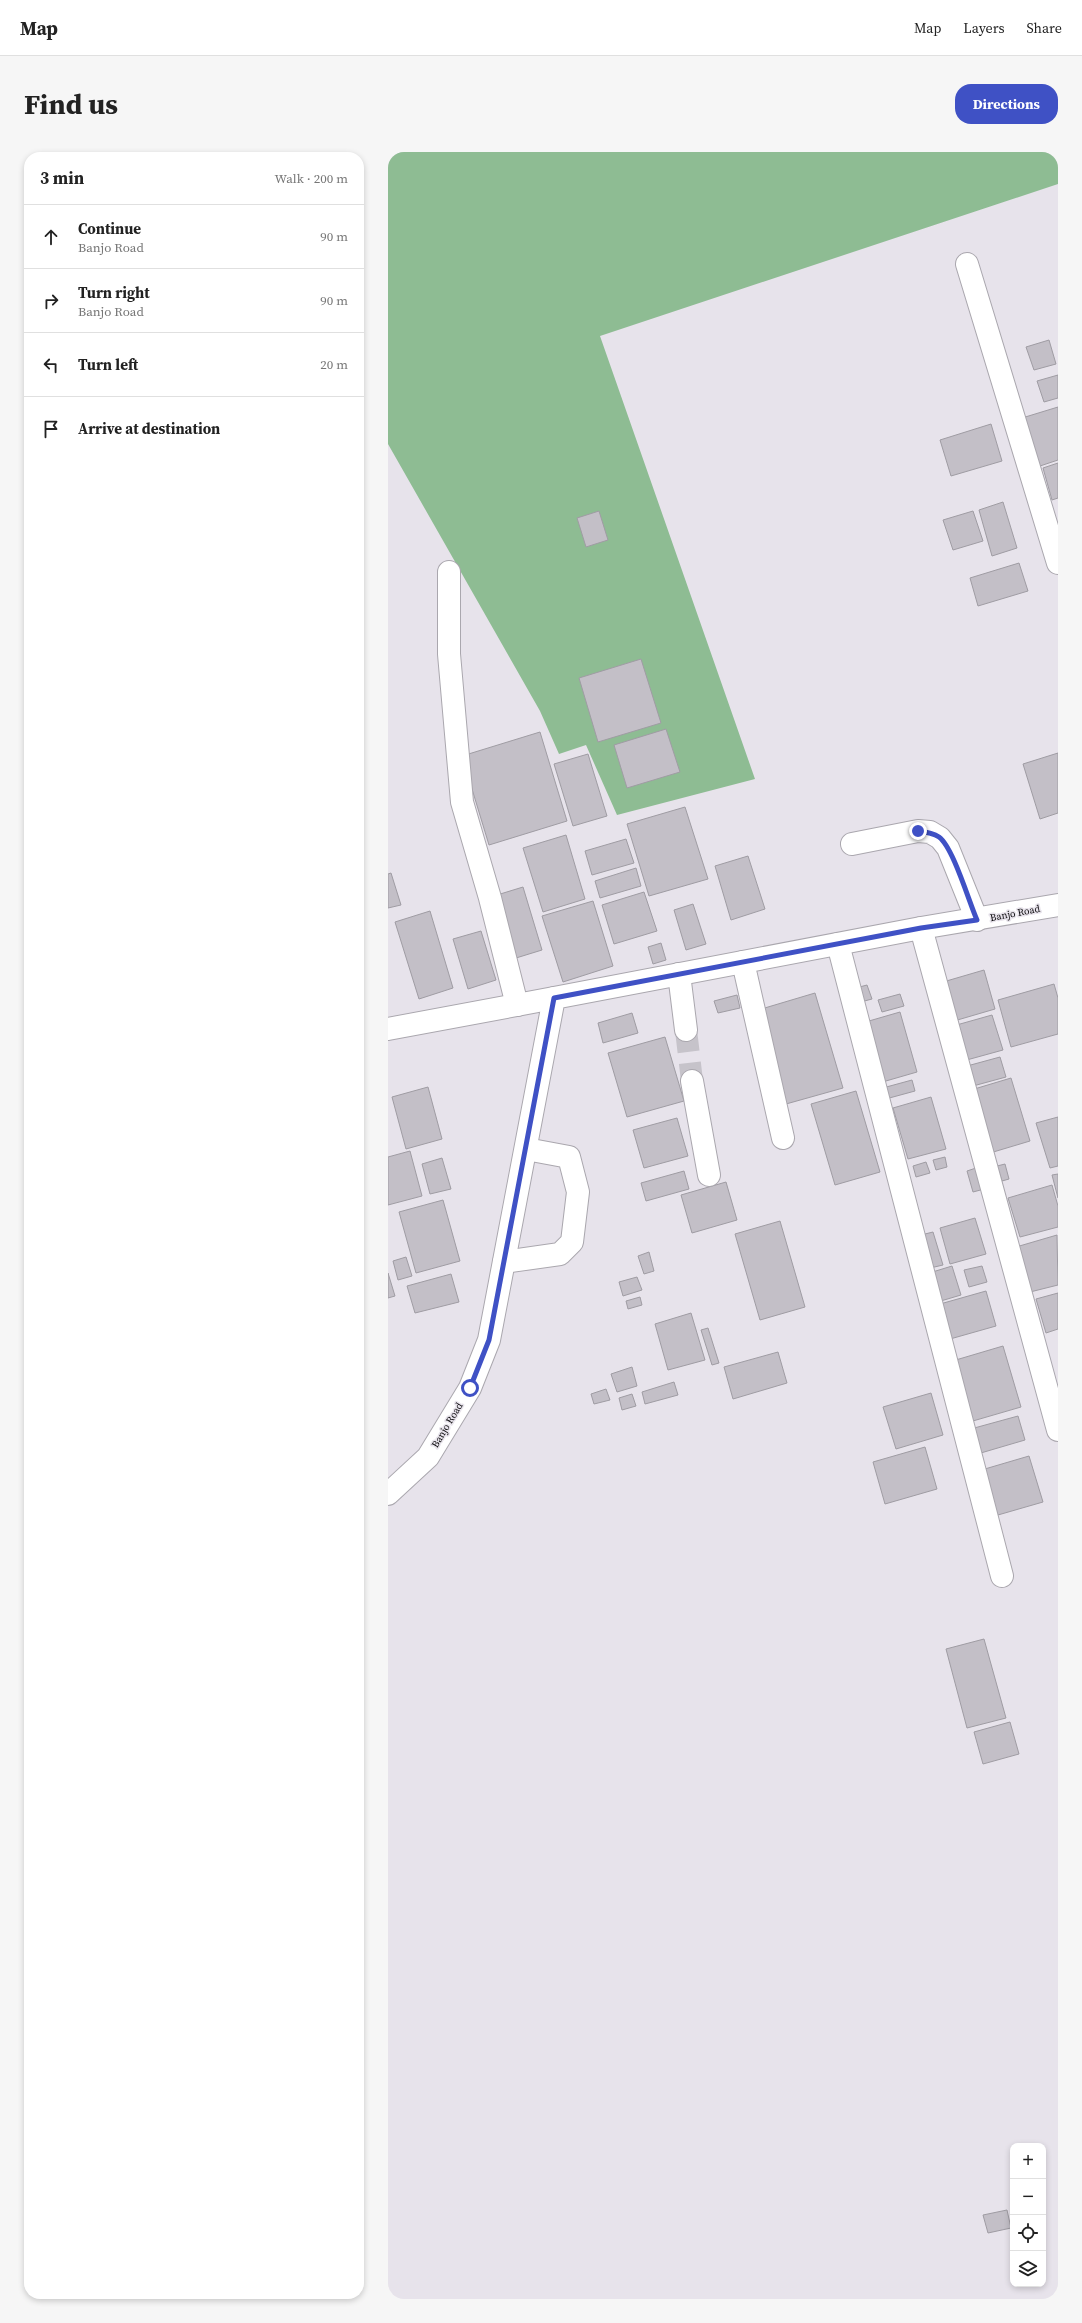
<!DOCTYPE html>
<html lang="en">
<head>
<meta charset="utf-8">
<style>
	:root { --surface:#fff; --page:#f6f6f6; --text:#222; --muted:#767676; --line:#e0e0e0; --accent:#3f51c5 }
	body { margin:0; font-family:"Source Serif 4",serif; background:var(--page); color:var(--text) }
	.controls { position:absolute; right:12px; bottom:12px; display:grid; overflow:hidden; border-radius:8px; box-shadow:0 2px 6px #0003 }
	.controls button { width:36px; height:36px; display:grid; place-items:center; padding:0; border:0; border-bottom:1px solid var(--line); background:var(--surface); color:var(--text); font:20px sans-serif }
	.stop { position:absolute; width:12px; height:12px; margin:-9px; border:3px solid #3f51c5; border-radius:50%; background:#fff }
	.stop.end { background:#3f51c5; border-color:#fff; box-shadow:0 1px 4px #0008 }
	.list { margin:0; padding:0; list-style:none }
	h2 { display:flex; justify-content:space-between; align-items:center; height:52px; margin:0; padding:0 16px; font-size:17px }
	h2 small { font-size:13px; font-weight:400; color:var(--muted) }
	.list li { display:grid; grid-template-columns:26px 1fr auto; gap:12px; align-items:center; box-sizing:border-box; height:64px; padding:0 16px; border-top:1px solid var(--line) }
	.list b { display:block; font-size:15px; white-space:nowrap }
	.list p { margin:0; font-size:13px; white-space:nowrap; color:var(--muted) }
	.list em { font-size:13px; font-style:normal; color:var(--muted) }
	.icon { flex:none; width:22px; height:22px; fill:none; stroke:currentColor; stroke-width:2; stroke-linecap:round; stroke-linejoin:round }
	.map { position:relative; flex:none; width:670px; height:2147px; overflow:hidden; border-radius:16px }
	header { display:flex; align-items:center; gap:24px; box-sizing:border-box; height:56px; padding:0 20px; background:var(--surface); border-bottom:1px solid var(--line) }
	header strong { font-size:19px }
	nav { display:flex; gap:22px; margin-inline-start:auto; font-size:14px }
	.intro { display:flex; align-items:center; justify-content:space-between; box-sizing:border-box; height:96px; padding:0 24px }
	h1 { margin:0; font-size:28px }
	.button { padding:10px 18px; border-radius:16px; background:var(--accent); color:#fff; font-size:14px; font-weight:700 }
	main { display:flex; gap:24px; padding:0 24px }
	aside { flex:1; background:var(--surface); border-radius:16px; box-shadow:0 2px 6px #0003 }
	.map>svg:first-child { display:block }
</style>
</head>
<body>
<header>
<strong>Map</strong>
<nav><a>Map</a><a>Layers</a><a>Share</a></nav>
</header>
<div class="intro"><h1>Find us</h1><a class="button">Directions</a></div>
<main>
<aside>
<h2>3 min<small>Walk · 200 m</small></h2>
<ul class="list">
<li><svg class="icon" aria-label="ahead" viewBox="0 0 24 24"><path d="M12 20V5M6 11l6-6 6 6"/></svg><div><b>Continue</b><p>Banjo Road</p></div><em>90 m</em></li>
<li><svg class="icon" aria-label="right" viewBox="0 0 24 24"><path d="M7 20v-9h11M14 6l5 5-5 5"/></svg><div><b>Turn right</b><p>Banjo Road</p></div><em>90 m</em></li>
<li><svg class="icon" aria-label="left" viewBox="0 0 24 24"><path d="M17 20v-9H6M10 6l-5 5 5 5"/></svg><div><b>Turn left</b></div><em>20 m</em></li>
<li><svg class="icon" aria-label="arrive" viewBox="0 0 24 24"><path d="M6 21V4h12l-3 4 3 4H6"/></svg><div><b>Arrive at destination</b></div></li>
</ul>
</aside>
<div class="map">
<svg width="670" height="2147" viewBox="0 0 670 2147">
	<rect width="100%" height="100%" fill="#e7e3eb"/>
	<path fill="#8ebc93" d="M0 0H670V32L212 184 367 627 229 663 198 593 171 602 152 559 0 292Z"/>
	<g fill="#c3bfc7" stroke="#9f9ca3">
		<path d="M661 188 668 212 646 218 638 195Z"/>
		<path d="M670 223V246L656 250 649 229Z"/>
		<path d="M670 255V308L649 315 634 266Z"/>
		<path d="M603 272 614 309 563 324 552 288Z"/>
		<path d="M670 311V346L664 348 655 316Z"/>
		<path d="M615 350 629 396 604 404 591 358Z"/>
		<path d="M211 359 220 388 198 395 189 366Z"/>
		<path d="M585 359 595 389 565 398 555 368Z"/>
		<path d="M631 411 640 439 590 454 582 426Z"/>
		<path d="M253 507 273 571 210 590 191 526Z"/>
		<path d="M278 577 292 620 239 636 226 593Z"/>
		<path d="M152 580 179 669 101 693 74 604Z"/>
		<path d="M670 601V661L652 667 635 612Z"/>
		<path d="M200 602 219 664 185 674 166 612Z"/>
		<path d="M297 655 320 727 261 744 239 672Z"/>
		<path d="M178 683 197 747 155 760 135 696Z"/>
		<path d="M238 687 246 711 204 723 197 699Z"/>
		<path d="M360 704 377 757 343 768 327 714Z"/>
		<path d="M248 716 253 734 212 746 207 729Z"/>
		<path d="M3 721 13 753 0 756V722Z"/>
		<path d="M135 735 154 798 128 806 109 743Z"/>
		<path d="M256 740 269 779 226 792 214 753Z"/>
		<path d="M205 749 225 814 175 830 154 764Z"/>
		<path d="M305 752 318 792 298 798 286 758Z"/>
		<path d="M42 759 65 836 31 847 7 770Z"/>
		<path d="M93 779 108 828 80 837 65 787Z"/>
		<path d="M273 791 278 808 265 812 260 795Z"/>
		<path d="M596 818 607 857 566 869 555 830Z"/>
		<path d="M666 832 670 846V882L623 895 610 848Z"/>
		<path d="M479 833 484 847 469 851 464 837Z"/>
		<path d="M427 841 455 936 398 952 370 858Z"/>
		<path d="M512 842 516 854 494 860 490 848Z"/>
		<path d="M349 843 352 856 330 861 326 849Z"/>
		<path d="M512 860 529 920 491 931 474 871Z"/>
		<path d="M244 861 250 881 215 891 210 871Z"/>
		<path d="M604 863 615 898 575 909 565 874Z"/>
		<path d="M277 885 296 949 239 965 220 901Z"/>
		<path d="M612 905 618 925 585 934 579 914Z"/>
		<path d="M623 926 642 989 602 1001 583 938Z"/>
		<path d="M524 928 527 939 494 948 491 937Z"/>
		<path d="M40 935 54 987 18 997 4 945Z"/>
		<path d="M468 939 492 1020 447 1033 423 952Z"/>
		<path d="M543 945 558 997 520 1007 505 956Z"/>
		<path d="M670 965V1014L662 1016 648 971Z"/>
		<path d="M289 966 300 1004 256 1016 245 978Z"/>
		<path d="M22 999 34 1044 0 1053V1005Z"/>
		<path d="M557 1005 559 1015 548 1018 545 1008Z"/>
		<path d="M54 1006 63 1037 42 1042 34 1012Z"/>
		<path d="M538 1010 542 1021 528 1025 525 1014Z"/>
		<path d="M617 1012 621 1027 614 1029 609 1014Z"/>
		<path d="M594 1014 600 1036 585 1040 579 1019Z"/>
		<path d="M296 1019 301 1037 258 1049 253 1031Z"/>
		<path d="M670 1022V1046L664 1023Z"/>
		<path d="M338 1030 349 1068 304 1081 293 1043Z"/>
		<path d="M664 1033 670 1054V1075L632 1085 620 1046Z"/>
		<path d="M55 1048 72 1109 28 1121 11 1060Z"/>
		<path d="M587 1066 598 1102 562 1112 552 1076Z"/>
		<path d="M392 1069 417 1155 372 1168 347 1082Z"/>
		<path d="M545 1080 555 1113 538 1117 529 1084Z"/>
		<path d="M669 1083 670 1133 642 1140 628 1095Z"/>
		<path d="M261 1100 266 1119 256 1122 250 1104Z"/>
		<path d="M18 1105 24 1124 10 1128 5 1109Z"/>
		<path d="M564 1114 573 1143 546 1151 538 1122Z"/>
		<path d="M594 1114 599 1130 581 1135 576 1118Z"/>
		<path d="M0 1121 7 1144 0 1146Z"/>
		<path d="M63 1122 71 1150 27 1161 19 1134Z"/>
		<path d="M249 1125 254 1138 235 1144 231 1130Z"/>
		<path d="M598 1139 608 1174 555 1189 545 1154Z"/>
		<path d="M670 1141V1177L658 1181 648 1147Z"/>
		<path d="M252 1145 254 1153 240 1157 238 1149Z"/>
		<path d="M303 1161 317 1208 280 1218 267 1172Z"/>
		<path d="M320 1176 331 1211 324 1213 313 1178Z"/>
		<path d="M615 1194 633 1255 578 1271 561 1210Z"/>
		<path d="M390 1200 399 1231 345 1247 336 1215Z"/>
		<path d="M244 1215 249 1234 229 1240 223 1222Z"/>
		<path d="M286 1230 290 1243 257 1252 254 1240Z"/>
		<path d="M218 1237 222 1248 206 1252 203 1242Z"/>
		<path d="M543 1241 555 1283 508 1297 495 1255Z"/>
		<path d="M244 1242 248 1254 234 1258 231 1246Z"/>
		<path d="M630 1264 637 1288 586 1303 579 1278Z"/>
		<path d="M537 1295 549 1337 497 1352 485 1310Z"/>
		<path d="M641 1304 655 1350 603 1365 590 1319Z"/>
		<path d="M596 1487 618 1566 579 1576 558 1497Z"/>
		<path d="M622 1570 631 1602 595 1612 586 1580Z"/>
		<path d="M619 2058 623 2076 600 2081 595 2063Z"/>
	</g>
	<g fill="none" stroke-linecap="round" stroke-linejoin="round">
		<path stroke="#c6c3ca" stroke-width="22" stroke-dasharray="22 11" stroke-linecap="butt" d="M298 878 304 929"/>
		<defs>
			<g id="minor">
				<path d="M579 112 670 411"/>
				<path d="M61 420V502L74 650 102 746 129 853"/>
				<path d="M464 692 530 679 542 680 552 686 560 696 589 768"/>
				<path d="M533 776 670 1278"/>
				<path d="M450 792 614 1424"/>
				<path d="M355 810 395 986"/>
				<path d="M291 822 298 878"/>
				<path d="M0 877 166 846"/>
				<path d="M304 929 321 1023"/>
				<path d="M116 1110 172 1102 184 1090 190 1040 181 1005 138 997"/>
				<path d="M0 1342 40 1305 82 1236 101 1188 166 846 533 776 670 753"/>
			</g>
		</defs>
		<use href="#minor" stroke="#aaa7ae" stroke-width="24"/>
		<use href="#minor" stroke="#fff" stroke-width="22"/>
	</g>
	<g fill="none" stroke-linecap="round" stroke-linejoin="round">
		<path stroke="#3f51c5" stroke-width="5" d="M82 1236 101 1188 166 846 533 776 589 768C581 750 565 695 551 685 545 681 538 680 530 679"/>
	</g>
	<g text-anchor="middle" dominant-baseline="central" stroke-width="3" stroke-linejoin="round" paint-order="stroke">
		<g font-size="10" fill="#0d0c0e" stroke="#e7e3eb">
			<text transform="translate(627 761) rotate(-11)">Banjo Road</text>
			<text transform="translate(59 1273) rotate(-59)">Banjo Road</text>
		</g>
	</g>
</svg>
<div class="controls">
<button>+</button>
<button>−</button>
<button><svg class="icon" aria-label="locate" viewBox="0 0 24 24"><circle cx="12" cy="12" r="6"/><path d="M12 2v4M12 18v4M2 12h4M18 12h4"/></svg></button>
<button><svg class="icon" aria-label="layers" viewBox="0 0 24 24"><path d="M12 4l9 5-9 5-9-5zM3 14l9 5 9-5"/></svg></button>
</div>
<div class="stop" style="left:82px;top:1236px"></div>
<div class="stop end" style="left:530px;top:679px"></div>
</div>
</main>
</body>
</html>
